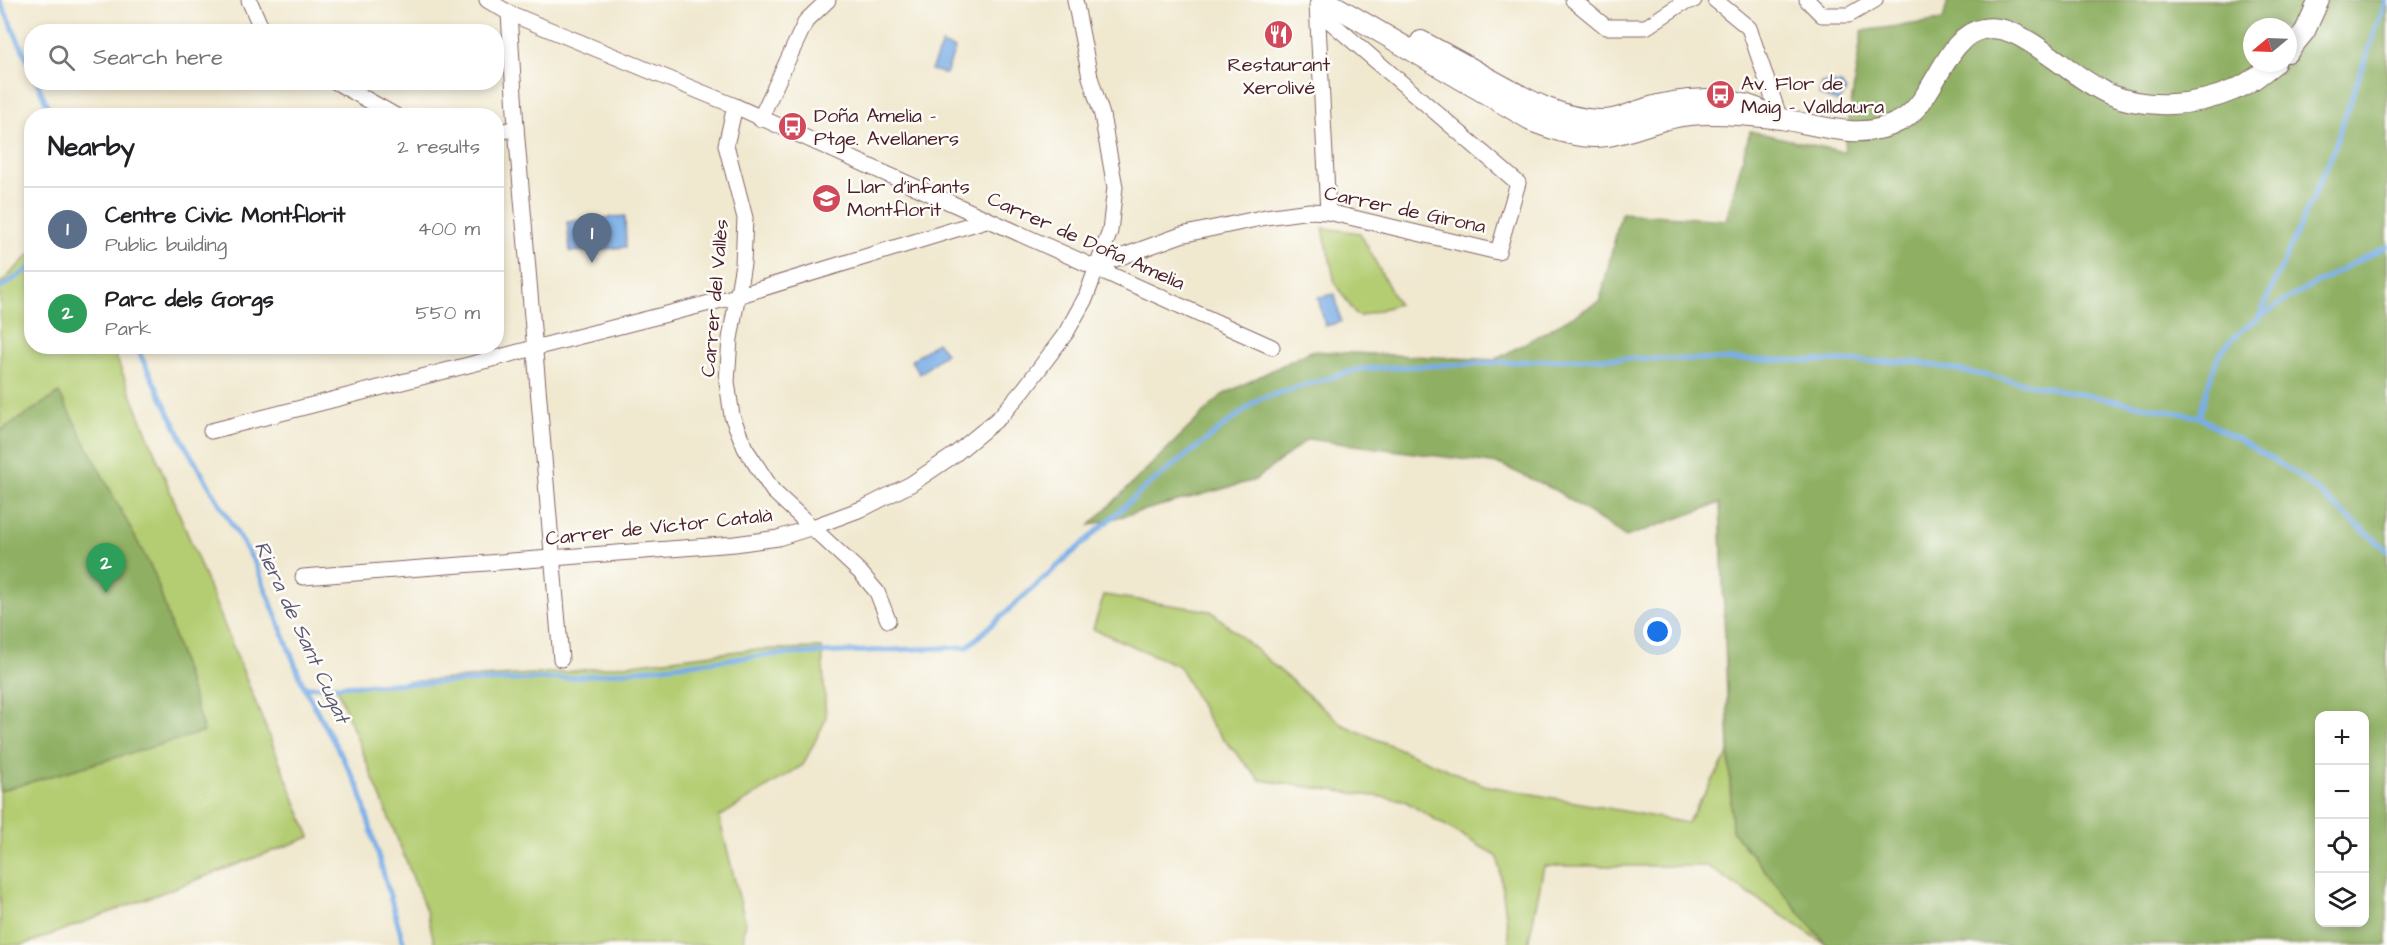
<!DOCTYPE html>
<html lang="en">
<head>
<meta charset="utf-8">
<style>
	:root { --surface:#fff; --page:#f6f6f6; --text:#202124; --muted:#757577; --line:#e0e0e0; --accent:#7c3aed }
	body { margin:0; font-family:"Architects Daughter",sans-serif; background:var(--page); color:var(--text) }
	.controls { position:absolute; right:18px; bottom:18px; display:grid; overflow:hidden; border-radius:12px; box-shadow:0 3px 9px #0003 }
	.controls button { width:54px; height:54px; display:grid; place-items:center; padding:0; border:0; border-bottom:2px solid var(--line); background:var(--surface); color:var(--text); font:30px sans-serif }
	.compass { position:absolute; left:2243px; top:18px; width:54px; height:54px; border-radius:50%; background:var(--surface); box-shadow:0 3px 9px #0003; rotate:251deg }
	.you { position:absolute; left:1658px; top:632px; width:21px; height:21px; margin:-15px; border:4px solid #fff; border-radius:50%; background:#1a73e8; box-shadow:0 0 0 9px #1a73e833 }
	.badge { display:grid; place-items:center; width:39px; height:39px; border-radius:50%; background:var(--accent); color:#fff; font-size:20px; font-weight:700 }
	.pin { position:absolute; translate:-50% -50px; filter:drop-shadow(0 2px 3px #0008) }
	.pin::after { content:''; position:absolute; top:32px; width:21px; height:18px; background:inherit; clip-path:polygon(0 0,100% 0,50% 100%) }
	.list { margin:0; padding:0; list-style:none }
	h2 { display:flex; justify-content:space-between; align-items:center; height:78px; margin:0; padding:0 24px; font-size:26px }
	h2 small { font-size:20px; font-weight:400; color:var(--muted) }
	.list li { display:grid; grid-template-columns:39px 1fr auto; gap:18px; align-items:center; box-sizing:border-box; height:84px; padding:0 24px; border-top:2px solid var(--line) }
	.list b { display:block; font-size:22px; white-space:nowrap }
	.list p { margin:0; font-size:20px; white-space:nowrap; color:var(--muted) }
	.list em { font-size:20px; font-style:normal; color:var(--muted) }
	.icon { flex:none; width:33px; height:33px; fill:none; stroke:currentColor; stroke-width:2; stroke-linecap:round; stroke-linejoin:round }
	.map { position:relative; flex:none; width:2387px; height:945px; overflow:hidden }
	.search { position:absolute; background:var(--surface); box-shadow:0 3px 9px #0003; left:24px; top:24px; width:480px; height:66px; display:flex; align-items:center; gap:15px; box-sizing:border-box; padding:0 21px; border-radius:24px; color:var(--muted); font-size:22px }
	.panel { position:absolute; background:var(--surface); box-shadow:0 3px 9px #0003; left:24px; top:108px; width:480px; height:246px; border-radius:24px }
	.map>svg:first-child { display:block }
</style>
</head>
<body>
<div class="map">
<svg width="2387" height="945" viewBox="0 0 2387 945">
	<rect width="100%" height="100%" fill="#fdfcf7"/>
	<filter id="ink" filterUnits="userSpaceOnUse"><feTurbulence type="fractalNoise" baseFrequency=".0167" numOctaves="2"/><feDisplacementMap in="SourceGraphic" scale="12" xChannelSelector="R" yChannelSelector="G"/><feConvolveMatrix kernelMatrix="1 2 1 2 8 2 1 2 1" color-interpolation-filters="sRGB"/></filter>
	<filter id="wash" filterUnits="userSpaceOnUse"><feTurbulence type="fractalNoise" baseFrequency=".008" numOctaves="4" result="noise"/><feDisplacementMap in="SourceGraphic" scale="24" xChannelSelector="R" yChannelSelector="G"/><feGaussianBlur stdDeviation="1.35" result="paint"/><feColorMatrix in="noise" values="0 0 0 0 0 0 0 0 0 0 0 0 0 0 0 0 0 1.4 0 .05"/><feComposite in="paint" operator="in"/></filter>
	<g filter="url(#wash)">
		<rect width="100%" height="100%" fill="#f0e8cf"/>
		<g fill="#b4cd72" stroke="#7f764e" stroke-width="1.5">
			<path d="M1323 228 1360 233 1398 304 1361 316 1356 315 1335 283Z"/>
			<path d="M31 253 32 346 112 347 310 837 23 945H0V284Z"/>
			<path d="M1104 595 1211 611 1343 725 1484 785 1687 823 1729 753 1732 831 1827 945 1707 866H1544L1528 945H1510L1498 857 1403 800 1260 780 1212 726 1179 666 1093 629Z"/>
			<path d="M822 648 826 719 803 765 719 817 745 921 743 945H435L427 913 336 686 566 672 747 650Z"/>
		</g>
		<g fill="#8fb064" stroke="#6c6848" stroke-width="1.5" fill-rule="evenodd">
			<path d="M1948 0H2387V945H1827L1732 831 1720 503 1626 537 1555 490 1499 464 1308 439 1255 480 1090 525 1222 395 1311 351 1495 360 1600 301 1621 213 1726 220 1750 131 1844 152 1862 31 1943 20ZM2252 27H2288V63H2252ZM2320 716H2364V922H2320Z"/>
			<path d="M59 393 155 575 204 732 0 791V431Z"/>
		</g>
		<g fill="#79aee7" stroke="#626689" stroke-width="1.5">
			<path d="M942 44 955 49 946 74 931 70Z"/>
			<path d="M1822 83 1841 84 1846 91 1839 102 1819 95Z"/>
			<path d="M625 216 626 247 570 252 567 222Z"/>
			<path d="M1335 294 1341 322 1325 326 1318 297Z"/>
			<path d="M937 342 946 353 920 374 911 361Z"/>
		</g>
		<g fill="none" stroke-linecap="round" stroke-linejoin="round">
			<g stroke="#79aee7" stroke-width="5">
				<path d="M0 1 32 70"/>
				<path d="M37 82 52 116"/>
				<path d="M0 288 32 267"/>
				<path d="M2259 317 2331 157 2386 0"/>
				<path d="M136 346 185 445 256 565 304 687 359 788 404 945"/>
				<path d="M2199 417C2205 398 2210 374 2219 356 2240 317 2346 268 2387 246"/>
				<path d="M304 687 569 678 767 655 967 647 1147 486 1259 399 1359 369 1594 358 1916 362 2199 417 2297 474 2387 550"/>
			</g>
		</g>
	</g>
	<g filter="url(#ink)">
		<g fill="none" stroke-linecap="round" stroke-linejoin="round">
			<defs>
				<g id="minor">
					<path d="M249 0 263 32"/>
					<path d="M487 0 509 13 735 106 1272 347"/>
					<path d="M1573 0 1606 27H1646L1681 4 1694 0"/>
					<path d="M1715 0 1749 28 1780 119"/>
					<path d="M1807 0 1822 15H1849L1875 0"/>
					<path d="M1317 5 1328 212"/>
					<path d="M509 13 516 128 561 659"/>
					<path d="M336 82 396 116"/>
					<path d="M735 106 726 145 745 218 743 264 730 339 727 382 732 416 745 448 773 491 860 572 877 592 888 620"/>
					<path d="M760 119 806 21 828 0"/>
					<path d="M496 133 516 128"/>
					<path d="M1096 266 1181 235 1266 217 1310 211 1328 212 1498 252 1518 183 1318 11"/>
					<path d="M211 431 737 296 986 220"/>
					<path d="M303 577 735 544 778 538 810 528 864 508 911 484 954 455 1000 417 1024 389 1066 333 1086 297 1110 231 1115 187 1102 115 1090 77 1075 0"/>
				</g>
				<g id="tertiary">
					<path d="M1325 0 1536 123C1557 131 1583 140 1607 136 1635 132 1661 117 1690 115 1716 112 1755 116 1781 119 1820 125 1862 142 1900 121 1935 103 1945 35 1983 29 2008 24 2033 44 2052 57 2070 70 2089 85 2109 94 2146 110 2197 106 2234 90 2249 84 2262 73 2275 63"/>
					<path d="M1421 41C1441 52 1461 62 1481 74 1518 94 1555 118 1599 120 1616 121 1630 113 1647 108 1683 97 1723 95 1759 109"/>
					<path d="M2288 52 2305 31 2319 0"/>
				</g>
			</defs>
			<use href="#minor" stroke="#846564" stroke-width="17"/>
			<use href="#tertiary" stroke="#846564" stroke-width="22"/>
			<use href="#minor" stroke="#fff" stroke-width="15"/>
			<use href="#tertiary" stroke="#fff" stroke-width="20"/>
		</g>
	</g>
	<defs>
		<symbol id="restaurant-disc" viewBox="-11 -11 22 22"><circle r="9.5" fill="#d1495b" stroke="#fdfcf7"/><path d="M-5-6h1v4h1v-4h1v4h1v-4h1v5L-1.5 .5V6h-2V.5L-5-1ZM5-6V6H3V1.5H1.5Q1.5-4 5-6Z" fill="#fff"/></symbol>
		<symbol id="bus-disc" viewBox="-11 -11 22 22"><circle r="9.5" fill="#d1495b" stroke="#fdfcf7"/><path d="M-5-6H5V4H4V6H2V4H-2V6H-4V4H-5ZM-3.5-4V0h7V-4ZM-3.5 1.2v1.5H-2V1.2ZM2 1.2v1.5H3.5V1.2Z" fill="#fff"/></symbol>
		<symbol id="school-disc" viewBox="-11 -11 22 22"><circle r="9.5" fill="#d1495b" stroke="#fdfcf7"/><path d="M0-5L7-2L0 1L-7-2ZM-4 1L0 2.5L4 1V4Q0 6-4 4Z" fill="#fff"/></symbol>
	</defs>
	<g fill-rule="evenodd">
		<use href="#restaurant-disc" x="1262" y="18" width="33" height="33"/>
		<use href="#bus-disc" x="1704" y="78" width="33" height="33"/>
		<use href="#bus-disc" x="776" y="110" width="33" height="33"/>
		<use href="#school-disc" x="810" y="182" width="33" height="33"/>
	</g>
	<g text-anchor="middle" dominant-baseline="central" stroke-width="5" stroke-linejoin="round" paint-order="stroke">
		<g font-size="20" fill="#4a1f2b" stroke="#fdfcf7" text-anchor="start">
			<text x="1279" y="65" text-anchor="middle">Restaurant<tspan x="1279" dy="23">Xerolivé</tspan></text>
			<text x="1741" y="84">Av. Flor de<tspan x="1741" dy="23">Maig - Valldaura</tspan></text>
			<text x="814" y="116">Doña Amelia -<tspan x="814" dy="23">Ptge. Avellaners</tspan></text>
			<text x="847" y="187">Llar d'infants<tspan x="847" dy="23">Montflorit</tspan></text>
		</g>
		<g font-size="20" fill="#4a1f2b" stroke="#fdfcf7">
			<text transform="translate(1405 210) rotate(12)">Carrer de Girona</text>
			<text transform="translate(1086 241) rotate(24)">Carrer de Doña Amelia</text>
			<text transform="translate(715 298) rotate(-85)">Carrer del Vallès</text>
			<text transform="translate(659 527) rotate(-6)">Carrer de Víctor Català</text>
		</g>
		<g font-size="21" font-style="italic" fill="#5d5876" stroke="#fdfcf7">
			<text transform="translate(302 632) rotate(65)">Riera de Sant Cugat</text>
		</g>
	</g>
</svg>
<div class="controls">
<button>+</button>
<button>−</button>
<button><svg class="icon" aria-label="locate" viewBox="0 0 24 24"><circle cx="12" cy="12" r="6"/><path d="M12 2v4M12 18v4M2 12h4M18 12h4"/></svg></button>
<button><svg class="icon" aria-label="layers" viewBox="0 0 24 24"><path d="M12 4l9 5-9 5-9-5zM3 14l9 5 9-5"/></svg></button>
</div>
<svg class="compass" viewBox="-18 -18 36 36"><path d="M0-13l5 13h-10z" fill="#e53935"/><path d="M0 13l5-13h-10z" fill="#757577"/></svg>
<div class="you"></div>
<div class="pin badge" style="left:592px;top:263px;background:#5c6f8a">1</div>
<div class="pin badge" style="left:106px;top:593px;background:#2e9e5b">2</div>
<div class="search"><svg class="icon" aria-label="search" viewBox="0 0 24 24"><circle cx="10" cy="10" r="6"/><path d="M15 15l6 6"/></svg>Search here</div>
<section class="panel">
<h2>Nearby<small>2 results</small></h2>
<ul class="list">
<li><span class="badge" style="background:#5c6f8a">1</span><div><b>Centre Civic Montflorit</b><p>Public building</p></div><em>400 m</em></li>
<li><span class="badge" style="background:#2e9e5b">2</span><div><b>Parc dels Gorgs</b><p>Park</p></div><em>550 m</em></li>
</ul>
</section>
</div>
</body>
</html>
